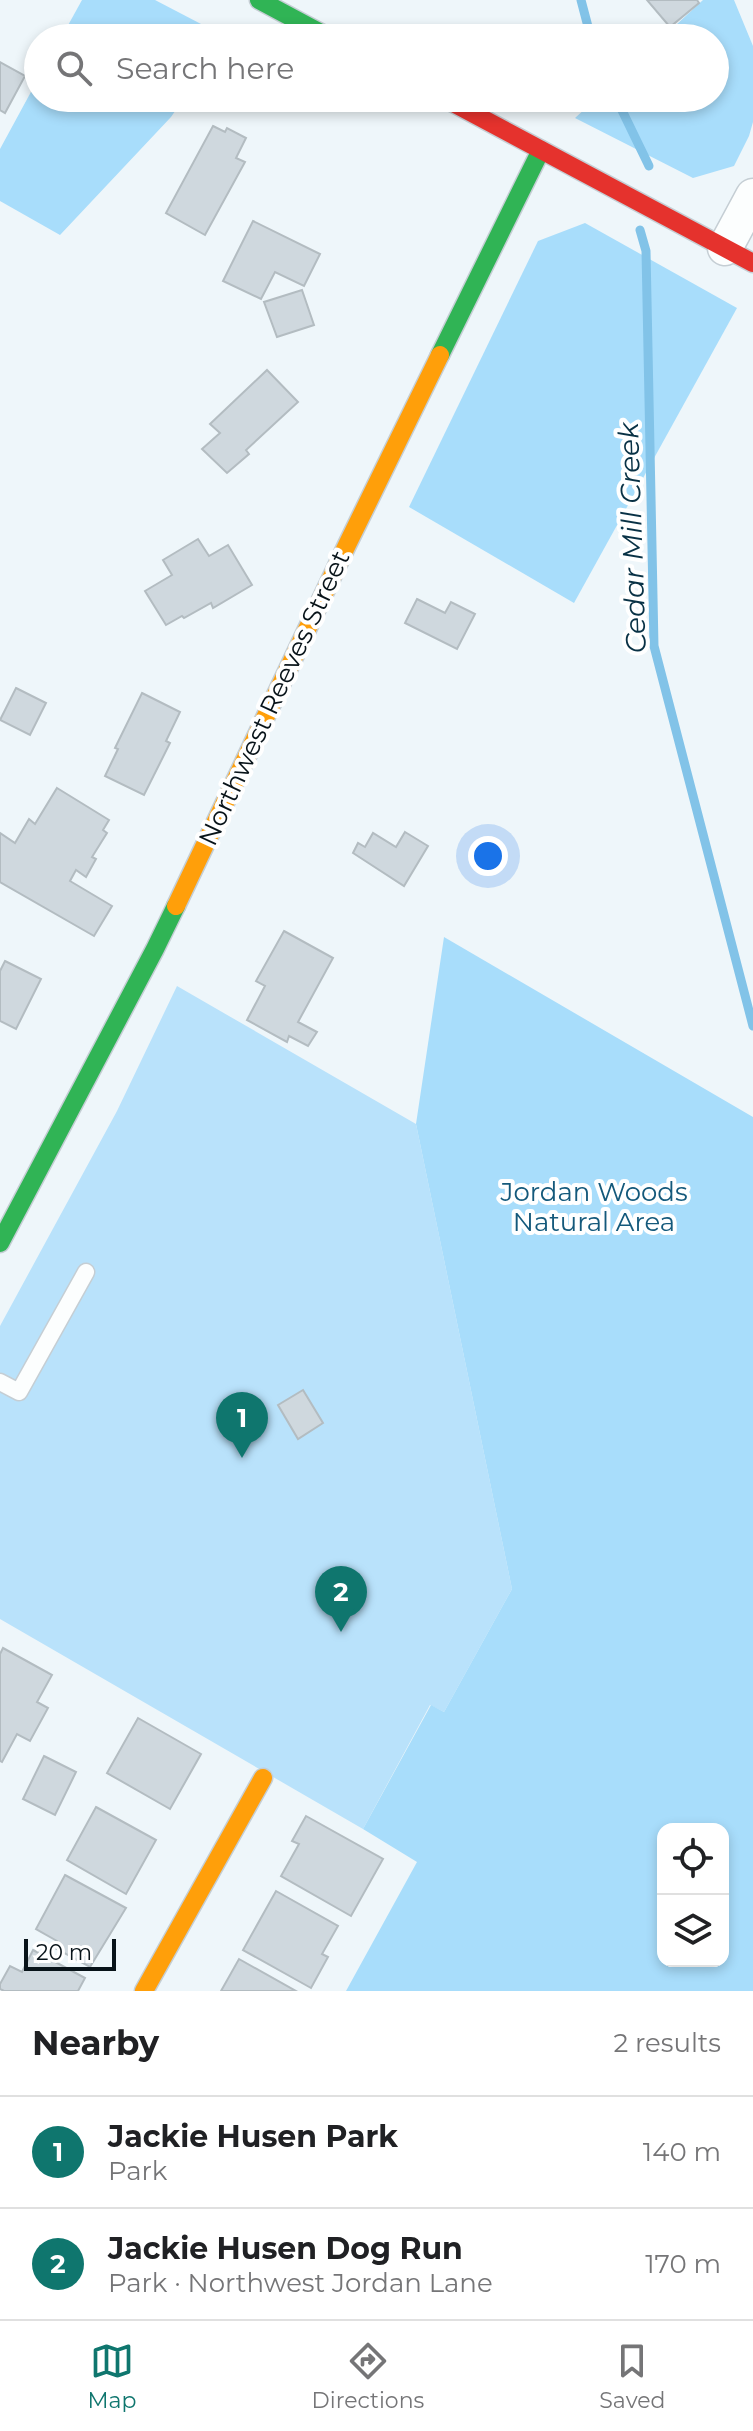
<!DOCTYPE html>
<html lang="en">
<head>
<meta charset="utf-8">
<style>
	:root { --surface:#fff; --page:#f2f2f2; --text:#202124; --muted:#757577; --line:#e0e0e0; --accent:#0f766e }
	body { margin:0; font-family:Montserrat,sans-serif; background:var(--page); color:var(--text) }
	.controls { position:absolute; right:24px; bottom:24px; display:grid; overflow:hidden; border-radius:16px; box-shadow:0 4px 12px #0003 }
	.controls button { width:72px; height:72px; display:grid; place-items:center; padding:0; border:0; border-bottom:2px solid var(--line); background:var(--surface); color:var(--text); font:40px sans-serif }
	.scale { position:absolute; left:24px; bottom:20px; width:92px; box-sizing:border-box; padding-left:8px; border:4px solid #081319; border-top:0; font-size:22px; line-height:28px; white-space:nowrap; color:#081319; -webkit-text-stroke:6px #fff; paint-order:stroke }
	.you { position:absolute; left:488px; top:856px; width:28px; height:28px; margin:-20px; border:6px solid #fff; border-radius:50%; background:#1a73e8; box-shadow:0 0 0 12px #1a73e833 }
	.badge { display:grid; place-items:center; width:52px; height:52px; border-radius:50%; background:var(--accent); color:#fff; font-size:26px; font-weight:700 }
	.pin { position:absolute; translate:-50% -66px; filter:drop-shadow(0 2px 4px #0008) }
	.pin::after { content:''; position:absolute; top:42px; width:28px; height:24px; background:inherit; clip-path:polygon(0 0,100% 0,50% 100%) }
	.list { margin:0; padding:0; list-style:none }
	h2 { display:flex; justify-content:space-between; align-items:center; height:104px; margin:0; padding:0 32px; font-size:34px }
	h2 small { font-size:26px; font-weight:400; color:var(--muted) }
	.list li { display:grid; grid-template-columns:52px 1fr auto; gap:24px; align-items:center; box-sizing:border-box; height:112px; padding:0 32px; border-top:2px solid var(--line) }
	.list b { display:block; font-size:30px; white-space:nowrap }
	.list p { margin:0; font-size:26px; white-space:nowrap; color:var(--muted) }
	.list em { font-size:26px; font-style:normal; color:var(--muted) }
	.icon { flex:none; width:44px; height:44px; fill:none; stroke:currentColor; stroke-width:2; stroke-linecap:round; stroke-linejoin:round }
	.map { position:relative; flex:none; width:753px; height:1991px; overflow:hidden }
	.search { position:absolute; background:var(--surface); box-shadow:0 4px 12px #0003; left:24px; right:24px; top:24px; height:88px; display:flex; align-items:center; gap:20px; box-sizing:border-box; padding:0 28px; border-radius:44px; color:var(--muted); font-size:30px }
	.sheet { height:328px; background:var(--surface) }
	nav { display:flex; justify-content:space-around; align-items:center; box-sizing:border-box; height:112px; border-top:2px solid var(--line); background:var(--surface); font-size:22px; color:var(--muted) }
	nav a { display:grid; justify-items:center; gap:4px }
	nav .on { color:var(--accent) }
	.map>svg:first-child { display:block }
</style>
</head>
<body>
<div class="map">
<svg width="753" height="1991" viewBox="0 0 753 1991">
	<rect width="100%" height="100%" fill="#eef6fa"/>
	<path fill="#b9e2fb" d="M177 986 416 1124 512 1589 444 1712 430 1705 363 1829 0 1619V1326L117 1111Z"/>
	<g fill="#a8ddfb" fill-rule="evenodd">
		<path d="M82 0H155L226 37 61 38Z"/>
		<path d="M703 0H734L753 46V122L749 136 734 166 693 178 575 118 597 98H715V38H662Z"/>
		<path d="M38 79V98H184L171 117 60 235 0 201V149Z"/>
		<path d="M585 223 737 308 574 603 409 507 538 241Z"/>
		<path d="M444 937 753 1117V1991H346L417 1862 363 1829 431 1705 444 1712 512 1589 416 1124ZM663 1829H723V1961H663Z"/>
	</g>
	<g fill="none" stroke-linecap="round" stroke-linejoin="round">
		<g stroke="#82c3e8" stroke-width="9">
			<path d="M581 0 591 38"/>
			<path d="M616 98 649 166"/>
			<path d="M640 230 646 251 654 646 753 1026"/>
		</g>
	</g>
	<g fill="#cfd8de" stroke="#b3bcc1" stroke-width="2">
		<path d="M647 0H697L699 3 670 27Z"/>
		<path d="M0 62 25 76 5 113 0 110Z"/>
		<path d="M213 126 225 132 227 128 246 138 236 158 245 162 205 235 166 213Z"/>
		<path d="M253 221 320 254 304 286 275 272 261 299 223 281Z"/>
		<path d="M302 290 314 325 277 337 264 302Z"/>
		<path d="M267 370 298 402 246 450 249 454 227 473 202 449 220 433 210 424Z"/>
		<path d="M198 539 209 556 228 545 252 585 213 608 211 603 184 618 182 616 166 625 145 591 172 575 163 560Z"/>
		<path d="M417 599 445 613 451 602 475 614 457 649 405 623Z"/>
		<path d="M16 688 46 703 30 735 0 720Z"/>
		<path d="M142 693 180 712 166 741 170 743 144 795 105 776 118 749 115 748Z"/>
		<path d="M57 788 109 820 103 830 107 833 92 857 96 859 86 877 76 870 70 881 112 906 94 936 0 882V833L15 843 29 819 35 824Z"/>
		<path d="M405 832 428 846 404 886 353 853 358 843 365 847 373 833 396 847Z"/>
		<path d="M284 931 333 958 298 1022 317 1032 308 1046 289 1036 287 1042 247 1020 265 986 256 981Z"/>
		<path d="M5 961 41 979 16 1029 0 1021V971Z"/>
		<path d="M303 1390 323 1423 298 1439 278 1405Z"/>
		<path d="M3 1648 52 1675 37 1702 48 1708 30 1741 17 1734 2 1762 0 1761V1654Z"/>
		<path d="M138 1718 201 1754 170 1809 107 1773Z"/>
		<path d="M44 1756 76 1772 55 1815 23 1799Z"/>
		<path d="M96 1807 156 1840 126 1894 67 1860Z"/>
		<path d="M306 1816 383 1859 351 1916 281 1876 299 1844 292 1841Z"/>
		<path d="M65 1875 126 1908 90 1967 53 1947 57 1941 36 1929Z"/>
		<path d="M276 1891 338 1926 322 1954 328 1957 311 1988 243 1950Z"/>
		<path d="M33 1950 85 1978 78 1991H4L0 1989V1984L10 1966 22 1972Z"/>
		<path d="M239 1959 296 1991H221Z"/>
	</g>
	<g fill="none" stroke-linecap="round" stroke-linejoin="round">
		<defs>
			<path id="lane" d="M0 1382 19 1392 86 1272"/>
			<path id="street" d="M725 248 753 196"/>
			<g id="fast">
				<path d="M259 0 330 38"/>
				<path d="M440 355 541 150"/>
				<path d="M0 1243 155 949 176 906"/>
			</g>
			<g id="slow">
				<path d="M176 906 347 545 440 355"/>
				<path d="M144 1991 263 1778"/>
			</g>
			<path id="jam" d="M444 98 753 263"/>
		</defs>
		<use href="#lane" stroke="#c5ced4" stroke-width="19"/>
		<use href="#street" stroke="#c5ced4" stroke-width="37"/>
		<use href="#fast" stroke="#c5ced4" stroke-width="21"/>
		<use href="#slow" stroke="#c5ced4" stroke-width="21"/>
		<use href="#jam" stroke="#c5ced4" stroke-width="21"/>
		<use href="#lane" stroke="#fcfefe" stroke-width="16"/>
		<use href="#street" stroke="#fcfefe" stroke-width="34"/>
		<use href="#fast" stroke="#30b455" stroke-width="18"/>
		<use href="#slow" stroke="#ff9f0a" stroke-width="18"/>
		<use href="#jam" stroke="#e5322d" stroke-width="18"/>
	</g>
	<g text-anchor="middle" dominant-baseline="central" stroke-width="8" stroke-linejoin="round" paint-order="stroke">
		<g font-size="26" fill="#081319" stroke="#fff">
			<text transform="translate(274 698) rotate(-65)">Northwest Reeves Street</text>
		</g>
		<g font-size="26" fill="#14597b" stroke="#fff">
			<text x="594" y="1192">Jordan Woods<tspan x="594" dy="30">Natural Area</tspan></text>
		</g>
		<g font-size="28" font-style="italic" fill="#083145" stroke="#fff">
			<text transform="translate(632 538) rotate(-92)">Cedar Mill Creek</text>
		</g>
	</g>
</svg>
<div class="controls">
<button><svg class="icon" aria-label="locate" viewBox="0 0 24 24"><circle cx="12" cy="12" r="6"/><path d="M12 2v4M12 18v4M2 12h4M18 12h4"/></svg></button>
<button><svg class="icon" aria-label="layers" viewBox="0 0 24 24"><path d="M12 4l9 5-9 5-9-5zM3 14l9 5 9-5"/></svg></button>
</div>
<div class="scale">20 m</div>
<div class="you"></div>
<div class="pin badge" style="left:242px;top:1458px">1</div>
<div class="pin badge" style="left:341px;top:1632px">2</div>
<div class="search"><svg class="icon" aria-label="search" viewBox="0 0 24 24"><circle cx="10" cy="10" r="6"/><path d="M15 15l6 6"/></svg>Search here</div>
</div>
<section class="sheet">
<h2>Nearby<small>2 results</small></h2>
<ul class="list">
<li><span class="badge">1</span><div><b>Jackie Husen Park</b><p>Park</p></div><em>140 m</em></li>
<li><span class="badge">2</span><div><b>Jackie Husen Dog Run</b><p>Park · Northwest Jordan Lane</p></div><em>170 m</em></li>
</ul>
</section>
<nav>
<a class="on"><svg class="icon" aria-label="map" viewBox="0 0 24 24"><path d="M3 6l6-2 6 2 6-2v14l-6 2-6-2-6 2zM9 4v14M15 6v14"/></svg>Map</a>
<a><svg class="icon" aria-label="directions" viewBox="0 0 24 24"><path d="M12 3l9 9-9 9-9-9zM9 14v-3h6M13 9l2 2-2 2"/></svg>Directions</a>
<a><svg class="icon" aria-label="saved" viewBox="0 0 24 24"><path d="M7 4h10v16l-5-4-5 4z"/></svg>Saved</a>
</nav>
</body>
</html>
